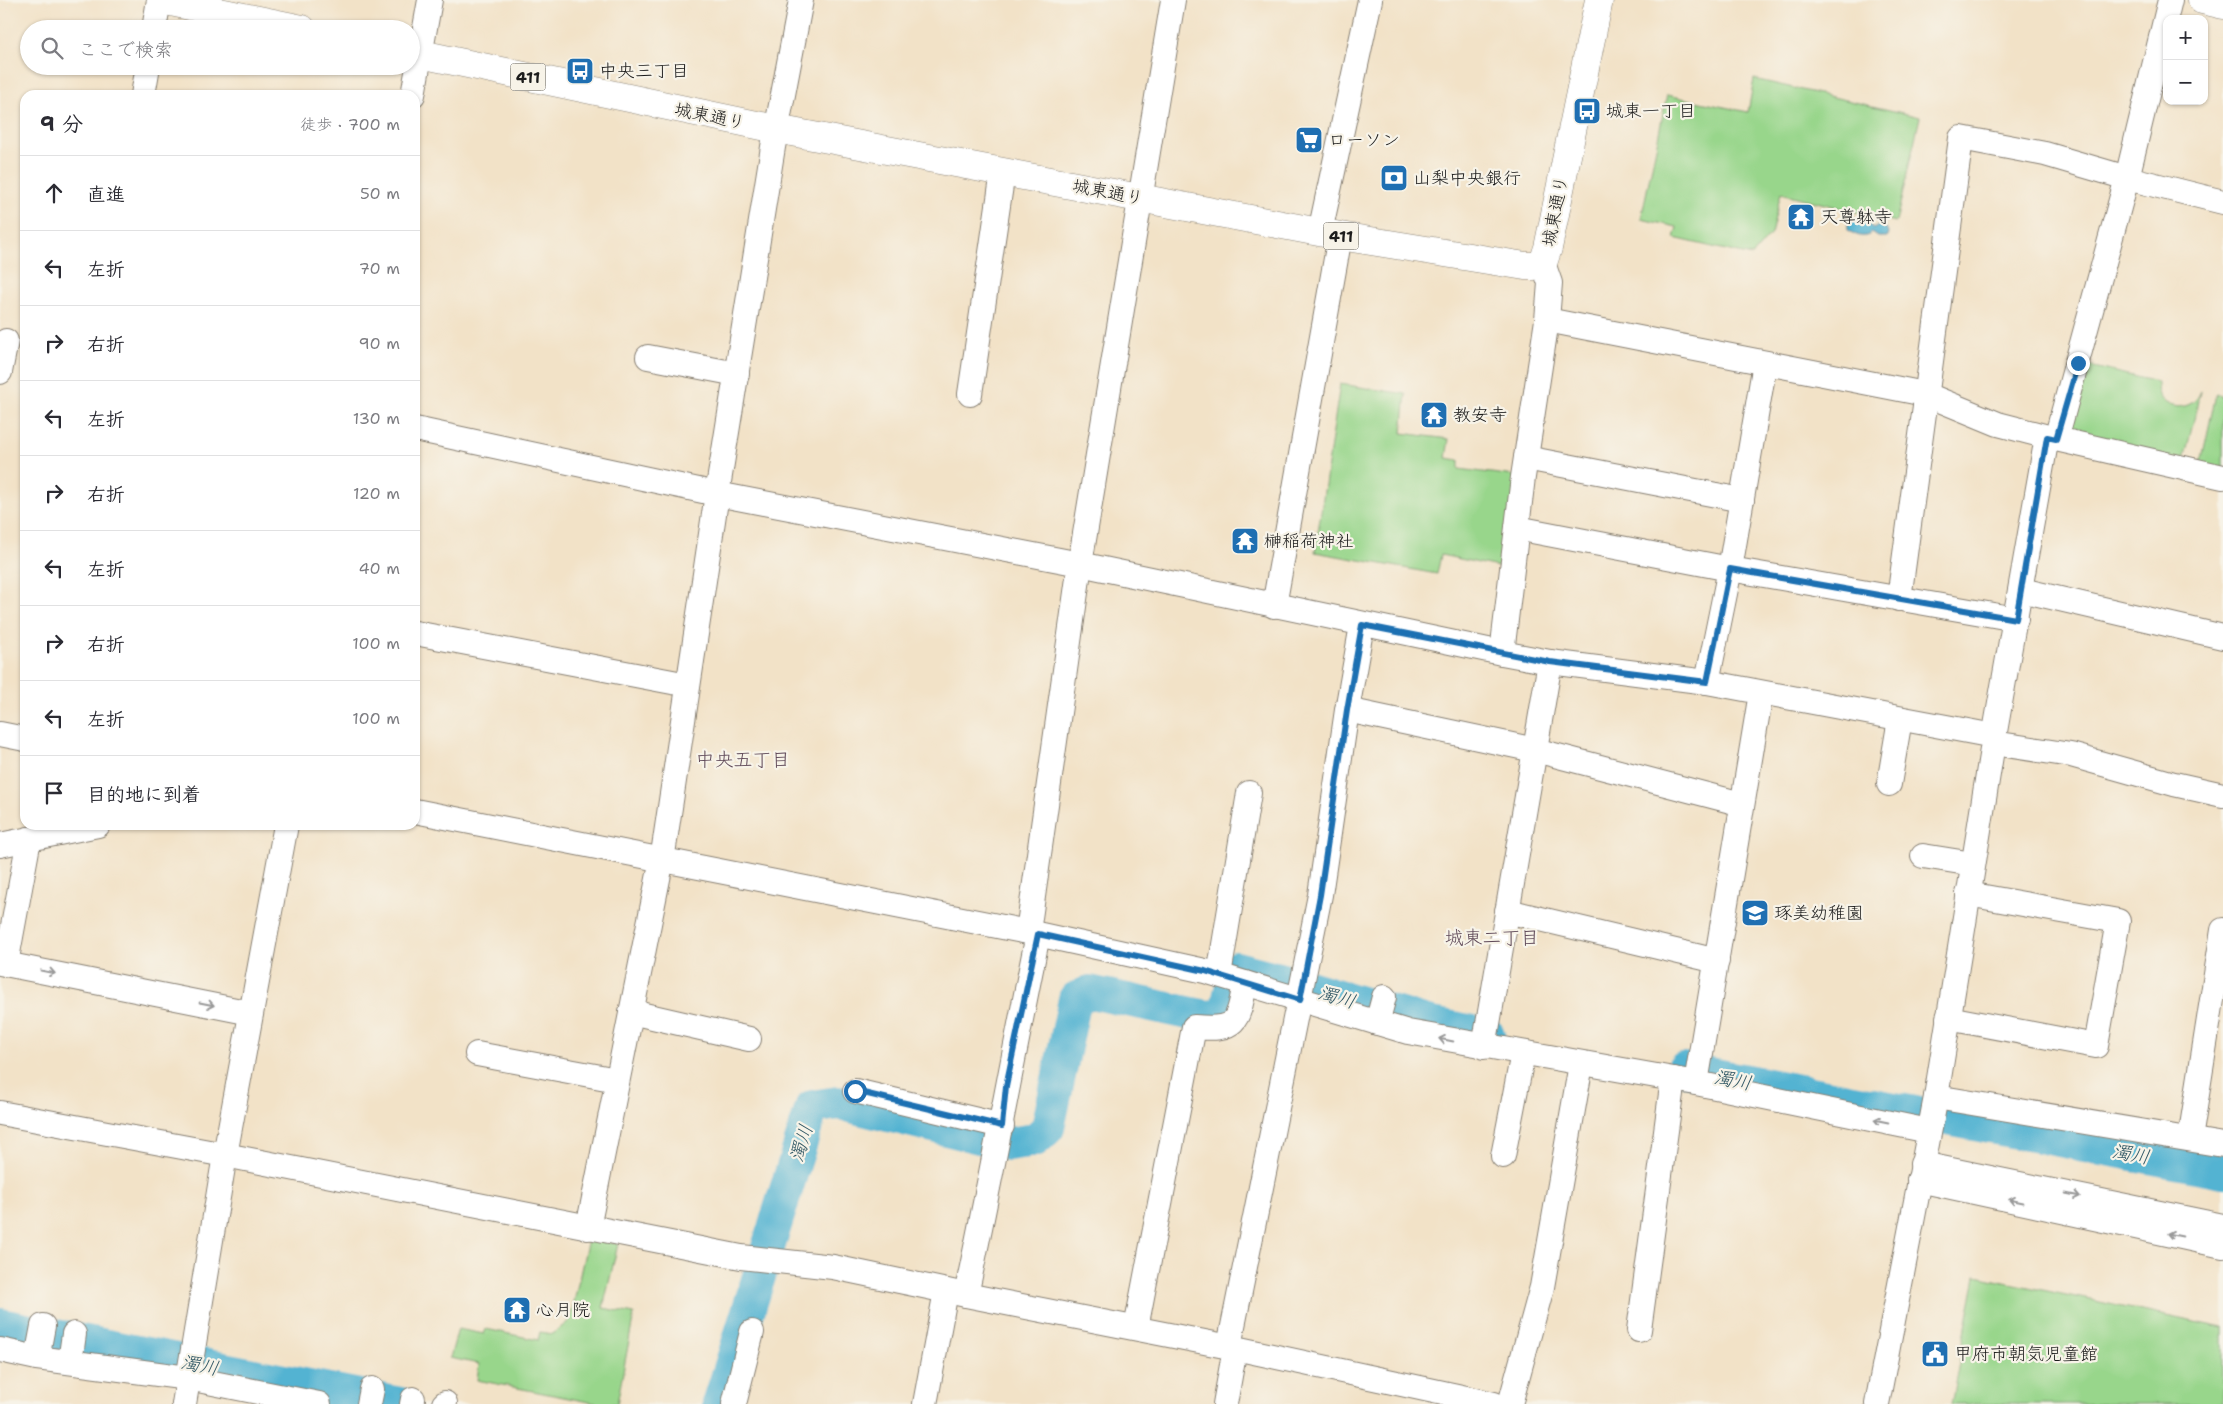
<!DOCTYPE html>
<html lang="ja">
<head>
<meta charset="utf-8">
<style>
	:root { --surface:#fff; --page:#f2f2f3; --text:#2b2b33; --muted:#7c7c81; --line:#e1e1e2 }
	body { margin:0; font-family:"Shantell Sans","Klee One",sans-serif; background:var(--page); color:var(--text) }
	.controls { position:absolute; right:15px; top:15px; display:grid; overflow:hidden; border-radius:10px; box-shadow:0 1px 4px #0004 }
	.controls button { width:45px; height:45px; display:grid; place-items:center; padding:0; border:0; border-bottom:1px solid var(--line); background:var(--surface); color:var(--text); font:25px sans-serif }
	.stop { position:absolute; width:15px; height:15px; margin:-11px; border:4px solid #1f6fb2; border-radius:50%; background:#fff }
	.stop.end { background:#1f6fb2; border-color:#fff; box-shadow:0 1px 5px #0008 }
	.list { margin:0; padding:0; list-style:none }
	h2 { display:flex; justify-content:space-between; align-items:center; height:65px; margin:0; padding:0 20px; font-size:21px }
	h2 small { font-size:16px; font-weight:400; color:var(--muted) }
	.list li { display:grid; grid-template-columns:32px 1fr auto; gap:15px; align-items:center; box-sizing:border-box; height:75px; padding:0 20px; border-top:1px solid var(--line) }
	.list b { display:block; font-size:19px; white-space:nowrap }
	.list em { font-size:16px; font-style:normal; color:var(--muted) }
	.icon { flex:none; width:28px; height:28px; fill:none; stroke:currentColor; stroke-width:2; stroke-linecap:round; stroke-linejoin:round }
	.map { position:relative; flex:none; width:2223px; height:1404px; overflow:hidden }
	.search { position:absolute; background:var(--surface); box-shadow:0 1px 4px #0004; left:20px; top:20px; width:400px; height:55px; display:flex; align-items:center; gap:12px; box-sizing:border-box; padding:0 18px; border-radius:28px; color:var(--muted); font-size:19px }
	.panel { position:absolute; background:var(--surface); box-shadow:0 1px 4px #0004; left:20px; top:90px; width:400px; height:740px; border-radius:15px }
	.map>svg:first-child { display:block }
</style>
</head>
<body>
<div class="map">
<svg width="2223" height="1404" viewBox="0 0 2223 1404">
	<rect width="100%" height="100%" fill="#f7f3e8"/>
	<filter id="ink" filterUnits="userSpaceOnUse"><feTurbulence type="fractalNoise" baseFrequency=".02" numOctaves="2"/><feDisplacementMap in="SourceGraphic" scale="10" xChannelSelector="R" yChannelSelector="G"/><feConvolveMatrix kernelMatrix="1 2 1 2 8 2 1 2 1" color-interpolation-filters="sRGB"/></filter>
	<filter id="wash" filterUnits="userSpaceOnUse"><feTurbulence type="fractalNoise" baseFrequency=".0096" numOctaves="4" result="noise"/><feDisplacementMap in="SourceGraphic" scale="20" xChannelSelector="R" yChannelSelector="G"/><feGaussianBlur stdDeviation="1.12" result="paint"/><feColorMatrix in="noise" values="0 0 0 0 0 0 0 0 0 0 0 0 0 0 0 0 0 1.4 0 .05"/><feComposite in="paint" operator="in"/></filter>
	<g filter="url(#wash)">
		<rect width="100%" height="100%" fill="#f2e2c7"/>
		<g fill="#98d68b" stroke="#5a7954">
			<path d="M1754 79 1920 117 1896 222 1781 193 1771 234 1752 256 1674 238 1677 227 1641 219 1667 95 1748 112Z"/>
			<path d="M2077 363 2157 382C2154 410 2192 416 2201 391L2182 468 2056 439Z"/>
			<path d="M1340 384 1406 394 1402 433 1449 439 1446 458 1459 460V469L1523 477 1512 570 1441 555 1437 574 1315 552Z"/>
			<path d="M2216 394 2223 396V477L2199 472Z"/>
			<path d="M588 1239 618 1244 603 1308 634 1314 617 1404H599L477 1380 479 1364 450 1358 458 1329 484 1334 486 1329 538 1340 540 1332 553 1334 570 1320Z"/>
			<path d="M1976 1276 2223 1328V1404H1951Z"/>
		</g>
		<path fill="#53b3d2" stroke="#386877" d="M1859 218 1865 219 1873 229 1880 225 1886 228 1888 232 1887 237H1878L1872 233C1864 239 1856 236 1848 230V223L1851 220Z"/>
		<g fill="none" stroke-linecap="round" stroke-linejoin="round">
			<g stroke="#53b3d2" stroke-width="34">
				<path d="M1683 1069 2223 1171"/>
				<path d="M0 1325 400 1404"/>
				<path d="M719 1404 812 1107 838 1103 1008 1144 1035 1140 1048 1128 1075 999 1090 992 1207 1017 1221 1015 1227 1007 1236 968 1302 985 1427 1023 1488 1035"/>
			</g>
		</g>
	</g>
	<g filter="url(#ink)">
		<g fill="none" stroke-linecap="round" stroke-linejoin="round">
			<defs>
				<g id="minor">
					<path d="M154 29 159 0"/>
					<path d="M143 95 148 66"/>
					<path d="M413 95 430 0"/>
					<path d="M1320 232 1370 0"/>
					<path d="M1547 320 1925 394 1998 424 2056 439 2223 477"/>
					<path d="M648 357 737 374"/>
					<path d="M0 372 6 341"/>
					<path d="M970 394 1003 172"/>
					<path d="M415 429 717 494 1080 564 1502 653 1550 662 1707 682 1994 736"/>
					<path d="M2056 439 2127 178 2170 0"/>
					<path d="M1526 458 1742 500"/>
					<path d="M1517 528 1730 569 2016 619"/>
					<path d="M2021 590 2223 637"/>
					<path d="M1899 599 1961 138 2045 154 2127 178 2223 202"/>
					<path d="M1274 606 1340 236"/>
					<path d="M415 633 688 685"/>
					<path d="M1502 653 1523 477 1547 320 1550 283 1543 263"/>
					<path d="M1707 682 1730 569 1765 363"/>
					<path d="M1347 710 1535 750 1742 804"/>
					<path d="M0 734 25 739"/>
					<path d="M1993 743 2071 755 2174 784 2223 795"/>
					<path d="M1889 784 1900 719"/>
					<path d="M415 811 1028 932 1205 971 1408 1032 1696 1083 1929 1131"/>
					<path d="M0 845 98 825"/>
					<path d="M1923 856 1973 864"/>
					<path d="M1507 911 1717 961"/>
					<path d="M1028 932 1080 564 1173 0"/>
					<path d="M0 963 251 1013"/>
					<path d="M6 964 29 839"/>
					<path d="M1219 975 1249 793"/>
					<path d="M631 1012 749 1039"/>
					<path d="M1948 1018 2096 1046 2118 921 1968 894"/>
					<path d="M1377 1023 1384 997"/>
					<path d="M1484 1047 1550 662"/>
					<path d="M477 1054 617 1080"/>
					<path d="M1696 1083 1761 693"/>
					<path d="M855 1091 1002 1126"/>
					<path d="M1936 1097 2223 1145"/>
					<path d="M0 1113 225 1155 741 1257 833 1267 966 1295 1235 1348 1494 1404"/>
					<path d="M2190 1139 2223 930"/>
					<path d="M1503 1156 1523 1053"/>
					<path d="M1922 1164 2223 1226"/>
					<path d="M1919 1180 2223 1246"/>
					<path d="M588 1228 663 854 717 494 773 147 801 0"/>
					<path d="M966 1295C992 1175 1013 1055 1038 935"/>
					<path d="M1136 1328 1194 1027C1237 1031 1238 1022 1245 983"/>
					<path d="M1639 1330 1673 1079"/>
					<path d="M1229 1346 1320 895 1347 710 1362 625"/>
					<path d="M0 1350 37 1358 188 1378 319 1404"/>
					<path d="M37 1358 43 1326"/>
					<path d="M70 1362 74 1334"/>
					<path d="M184 1404 225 1155 286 825"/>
					<path d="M369 1404 372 1389"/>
					<path d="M412 1404 413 1399"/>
					<path d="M444 1404 445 1403"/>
					<path d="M734 1404 752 1332"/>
					<path d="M925 1404 946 1291"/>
					<path d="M1225 1404 1235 1348"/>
					<path d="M1510 1404 1542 1287 1581 1064"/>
					<path d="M1877 1404 1936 1097 1993 743 2047 437"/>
				</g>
				<g id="highway">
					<path d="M161 0 302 29"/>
					<path d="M2202 0 2223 5"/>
					<path d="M411 52 776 129 1340 236 1525 266H1534L1543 263 1548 248 1599 0"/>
				</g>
			</defs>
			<use href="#minor" stroke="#877f72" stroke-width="26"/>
			<use href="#highway" stroke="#877f72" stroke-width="29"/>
			<use href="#minor" stroke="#fff" stroke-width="24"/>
			<use href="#highway" stroke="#fff" stroke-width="28"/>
		</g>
		<defs><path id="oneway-shaft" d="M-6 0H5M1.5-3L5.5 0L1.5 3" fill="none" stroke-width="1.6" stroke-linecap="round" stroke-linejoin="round" transform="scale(1.25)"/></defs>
		<g stroke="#999">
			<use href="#oneway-shaft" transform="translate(48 972) rotate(11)"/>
			<use href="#oneway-shaft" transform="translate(207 1004) rotate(11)"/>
			<use href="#oneway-shaft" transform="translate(1446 1040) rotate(-169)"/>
			<use href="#oneway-shaft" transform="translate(1881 1121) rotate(-168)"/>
			<use href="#oneway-shaft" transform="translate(2073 1195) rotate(12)"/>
			<use href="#oneway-shaft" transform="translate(2016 1201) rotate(-168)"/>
			<use href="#oneway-shaft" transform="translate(2175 1235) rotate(-168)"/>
		</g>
	</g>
	<g fill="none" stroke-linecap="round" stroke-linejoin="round" filter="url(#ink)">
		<path stroke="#1f6fb2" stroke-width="6" d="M855 1091 1002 1126 1006 1086 1038 934 1205 971 1300 1000 1320 895 1347 710 1362 625 1550 662 1707 682 1730 569 2016 619 2047 437 2056 439 2078 363"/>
	</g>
	<defs>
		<symbol id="bus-square" viewBox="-11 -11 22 22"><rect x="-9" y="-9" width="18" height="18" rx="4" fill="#1f6fb2" stroke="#f7f3e8"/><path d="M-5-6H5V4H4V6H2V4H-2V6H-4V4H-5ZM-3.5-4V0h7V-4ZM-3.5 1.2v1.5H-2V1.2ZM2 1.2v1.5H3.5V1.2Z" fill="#fff"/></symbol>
		<symbol id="supermarket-square" viewBox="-11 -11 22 22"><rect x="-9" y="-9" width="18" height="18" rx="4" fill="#1f6fb2" stroke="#f7f3e8"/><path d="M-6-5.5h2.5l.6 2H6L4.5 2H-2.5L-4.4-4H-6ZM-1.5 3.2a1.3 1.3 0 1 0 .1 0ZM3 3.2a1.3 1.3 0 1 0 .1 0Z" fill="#fff"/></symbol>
		<symbol id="bank-square" viewBox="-11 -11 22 22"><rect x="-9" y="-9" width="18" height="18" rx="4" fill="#1f6fb2" stroke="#f7f3e8"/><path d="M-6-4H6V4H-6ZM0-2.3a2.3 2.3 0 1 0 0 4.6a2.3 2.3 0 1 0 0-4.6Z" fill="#fff"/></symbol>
		<symbol id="temple-square" viewBox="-11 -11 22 22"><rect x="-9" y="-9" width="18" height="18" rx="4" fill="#1f6fb2" stroke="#f7f3e8"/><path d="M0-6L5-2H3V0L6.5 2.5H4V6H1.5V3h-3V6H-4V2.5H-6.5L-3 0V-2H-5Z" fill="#fff"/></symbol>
		<symbol id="school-square" viewBox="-11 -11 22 22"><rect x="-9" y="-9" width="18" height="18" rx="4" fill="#1f6fb2" stroke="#f7f3e8"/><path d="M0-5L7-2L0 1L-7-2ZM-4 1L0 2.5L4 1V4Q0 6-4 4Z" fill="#fff"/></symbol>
		<symbol id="civic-square" viewBox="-11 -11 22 22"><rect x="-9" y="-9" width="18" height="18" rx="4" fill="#1f6fb2" stroke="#f7f3e8"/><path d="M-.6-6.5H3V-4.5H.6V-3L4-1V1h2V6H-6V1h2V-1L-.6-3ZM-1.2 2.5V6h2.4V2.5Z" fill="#fff"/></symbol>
	</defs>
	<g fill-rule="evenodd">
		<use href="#bus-square" x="564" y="55" width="32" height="32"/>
		<use href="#bus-square" x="1571" y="95" width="32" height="32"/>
		<use href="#supermarket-square" x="1293" y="124" width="32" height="32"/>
		<use href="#bank-square" x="1378" y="162" width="32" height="32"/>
		<use href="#temple-square" x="1785" y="201" width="32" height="32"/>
		<use href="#temple-square" x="1418" y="399" width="32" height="32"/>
		<use href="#temple-square" x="1229" y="525" width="32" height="32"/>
		<use href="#school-square" x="1739" y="897" width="32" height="32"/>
		<use href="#temple-square" x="501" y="1294" width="32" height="32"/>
		<use href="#civic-square" x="1919" y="1338" width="32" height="32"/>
	</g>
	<g text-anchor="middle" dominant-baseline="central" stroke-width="4.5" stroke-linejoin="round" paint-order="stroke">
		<g fill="#f7f3e8" stroke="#5e5c59" stroke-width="1">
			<rect x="510.5" y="63.5" width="35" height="27" rx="4"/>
			<rect x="1323.5" y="222.5" width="35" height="27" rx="4"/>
		</g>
		<g font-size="16" font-weight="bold" fill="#1c1c1c">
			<text x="528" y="77">411</text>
			<text x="1341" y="236">411</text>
		</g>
		<g font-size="18" fill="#1c1c1c" stroke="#f7f3e8" text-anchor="start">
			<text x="599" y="71">中央三丁目</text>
			<text x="1606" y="111">城東一丁目</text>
			<text x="1328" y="140">ローソン</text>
			<text x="1413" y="178">山梨中央銀行</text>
			<text x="1820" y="217">天尊躰寺</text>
			<text x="1453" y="415">教安寺</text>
			<text x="1264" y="541">榊稲荷神社</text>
			<text x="1774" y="913">琢美幼稚園</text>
			<text x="536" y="1310">心月院</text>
			<text x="1954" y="1354">甲府市朝気児童館</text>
		</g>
		<g font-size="18" fill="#1c1c1c" stroke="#f7f3e8">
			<text transform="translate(710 116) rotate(12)">城東通り</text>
			<text transform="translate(1108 192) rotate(11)">城東通り</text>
			<text transform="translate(1555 211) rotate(-79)">城東通り</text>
		</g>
		<g font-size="19" fill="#614b5a" stroke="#f7f3e8">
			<text x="743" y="759">中央五丁目</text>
			<text x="1492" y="937">城東二丁目</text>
		</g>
		<g font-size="19" font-style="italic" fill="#325865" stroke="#f7f3e8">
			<text transform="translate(1337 997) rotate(16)">濁川</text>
			<text transform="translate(1733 1080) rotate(10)">濁川</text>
			<text transform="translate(801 1143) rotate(-73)">濁川</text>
			<text transform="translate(2131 1154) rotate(10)">濁川</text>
			<text transform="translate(200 1365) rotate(11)">濁川</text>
		</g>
	</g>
</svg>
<div class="controls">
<button>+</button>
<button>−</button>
</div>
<div class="stop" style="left:855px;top:1091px"></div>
<div class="stop end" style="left:2078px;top:363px"></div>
<div class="search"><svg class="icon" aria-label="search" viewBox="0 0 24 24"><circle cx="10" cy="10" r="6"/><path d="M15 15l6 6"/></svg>ここで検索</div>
<section class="panel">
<h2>9 分<small>徒歩 · 700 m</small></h2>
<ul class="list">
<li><svg class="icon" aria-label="ahead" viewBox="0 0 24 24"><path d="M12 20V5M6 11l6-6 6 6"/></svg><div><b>直進</b></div><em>50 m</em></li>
<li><svg class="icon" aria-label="left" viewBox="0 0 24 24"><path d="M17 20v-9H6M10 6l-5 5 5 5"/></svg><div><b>左折</b></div><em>70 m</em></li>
<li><svg class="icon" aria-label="right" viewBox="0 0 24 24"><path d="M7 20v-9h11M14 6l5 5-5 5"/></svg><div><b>右折</b></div><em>90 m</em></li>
<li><svg class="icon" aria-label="left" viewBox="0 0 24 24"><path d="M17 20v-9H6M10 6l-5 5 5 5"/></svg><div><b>左折</b></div><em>130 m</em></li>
<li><svg class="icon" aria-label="right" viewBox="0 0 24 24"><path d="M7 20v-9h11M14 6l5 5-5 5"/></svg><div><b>右折</b></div><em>120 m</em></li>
<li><svg class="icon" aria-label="left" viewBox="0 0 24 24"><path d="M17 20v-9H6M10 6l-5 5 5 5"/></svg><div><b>左折</b></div><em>40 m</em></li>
<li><svg class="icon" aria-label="right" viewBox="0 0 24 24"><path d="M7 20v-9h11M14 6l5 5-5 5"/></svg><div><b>右折</b></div><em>100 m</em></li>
<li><svg class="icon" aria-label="left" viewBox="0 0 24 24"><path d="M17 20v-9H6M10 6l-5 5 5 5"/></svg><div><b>左折</b></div><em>100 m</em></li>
<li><svg class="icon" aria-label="arrive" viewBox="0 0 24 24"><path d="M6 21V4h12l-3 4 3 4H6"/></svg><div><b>目的地に到着</b></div></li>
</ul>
</section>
</div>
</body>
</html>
